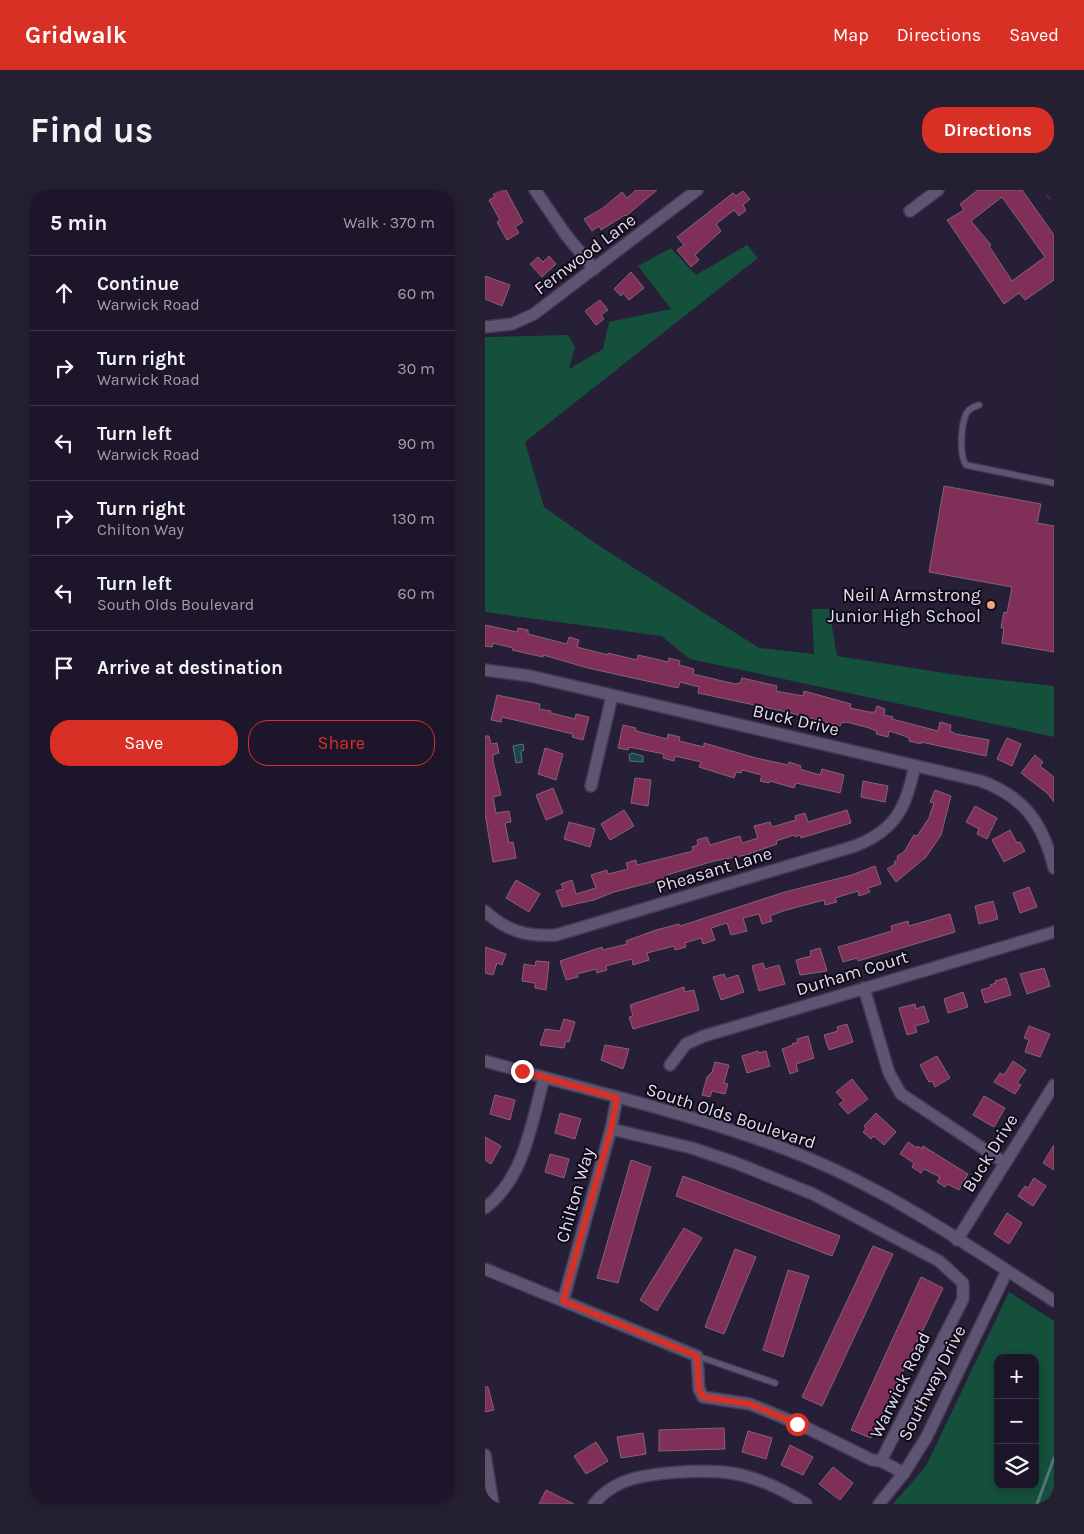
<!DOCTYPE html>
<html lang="en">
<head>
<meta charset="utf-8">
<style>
	:root { --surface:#1d162a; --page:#251f32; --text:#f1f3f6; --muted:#a09fa8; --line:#3b3547; --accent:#d93025 }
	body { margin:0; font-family:Karla,sans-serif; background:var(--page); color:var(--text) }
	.controls { position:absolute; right:15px; bottom:15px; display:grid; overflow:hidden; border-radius:10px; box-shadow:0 2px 8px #0003 }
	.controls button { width:45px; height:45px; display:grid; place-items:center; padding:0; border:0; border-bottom:1px solid var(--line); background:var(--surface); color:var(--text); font:25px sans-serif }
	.stop { position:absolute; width:15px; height:15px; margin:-11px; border:4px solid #d93025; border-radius:50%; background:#fff }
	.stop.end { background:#d93025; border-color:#fff; box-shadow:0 1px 5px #0008 }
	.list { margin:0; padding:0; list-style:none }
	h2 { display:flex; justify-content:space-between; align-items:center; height:65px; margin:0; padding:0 20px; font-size:21px }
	h2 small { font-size:16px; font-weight:400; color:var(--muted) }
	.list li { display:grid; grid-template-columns:32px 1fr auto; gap:15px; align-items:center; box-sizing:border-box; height:75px; padding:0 20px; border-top:1px solid var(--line) }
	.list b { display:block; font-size:19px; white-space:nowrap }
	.list p { margin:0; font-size:16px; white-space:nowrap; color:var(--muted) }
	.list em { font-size:16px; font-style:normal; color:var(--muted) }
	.actions { display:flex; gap:10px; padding:15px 20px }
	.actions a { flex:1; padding:11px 0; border:1px solid var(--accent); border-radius:20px; text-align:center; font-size:18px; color:var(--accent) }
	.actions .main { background:var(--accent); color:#fff }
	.icon { flex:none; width:28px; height:28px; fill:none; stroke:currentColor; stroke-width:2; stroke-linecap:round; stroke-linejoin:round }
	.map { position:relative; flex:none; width:569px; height:1314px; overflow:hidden; border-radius:20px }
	header { display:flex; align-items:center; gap:30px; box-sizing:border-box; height:70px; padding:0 25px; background:var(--accent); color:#fff }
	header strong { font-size:24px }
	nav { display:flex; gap:28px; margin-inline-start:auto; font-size:18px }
	.intro { display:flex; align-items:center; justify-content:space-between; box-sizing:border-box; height:120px; padding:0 30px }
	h1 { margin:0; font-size:35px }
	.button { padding:12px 22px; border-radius:20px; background:var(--accent); color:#fff; font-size:18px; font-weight:700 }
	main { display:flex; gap:30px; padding:0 30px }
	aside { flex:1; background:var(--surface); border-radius:20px; box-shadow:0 2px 8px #0003 }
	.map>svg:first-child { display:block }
</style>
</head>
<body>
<header>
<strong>Gridwalk</strong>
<nav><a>Map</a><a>Directions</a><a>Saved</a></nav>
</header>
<div class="intro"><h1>Find us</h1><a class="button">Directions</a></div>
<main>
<aside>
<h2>5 min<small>Walk · 370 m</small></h2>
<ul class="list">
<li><svg class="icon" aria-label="ahead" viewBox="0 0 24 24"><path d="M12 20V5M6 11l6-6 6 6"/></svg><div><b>Continue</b><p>Warwick Road</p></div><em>60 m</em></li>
<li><svg class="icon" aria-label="right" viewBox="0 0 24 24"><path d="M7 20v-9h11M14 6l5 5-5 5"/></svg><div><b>Turn right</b><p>Warwick Road</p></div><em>30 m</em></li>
<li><svg class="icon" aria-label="left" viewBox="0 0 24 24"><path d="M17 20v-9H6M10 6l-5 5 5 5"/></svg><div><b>Turn left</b><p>Warwick Road</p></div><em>90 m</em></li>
<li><svg class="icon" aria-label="right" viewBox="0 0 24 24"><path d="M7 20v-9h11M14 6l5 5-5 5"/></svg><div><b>Turn right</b><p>Chilton Way</p></div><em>130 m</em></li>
<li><svg class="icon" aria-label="left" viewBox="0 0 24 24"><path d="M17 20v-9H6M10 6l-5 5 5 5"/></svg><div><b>Turn left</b><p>South Olds Boulevard</p></div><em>60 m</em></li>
<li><svg class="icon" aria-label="arrive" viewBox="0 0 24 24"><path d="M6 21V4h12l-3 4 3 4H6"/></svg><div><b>Arrive at destination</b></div></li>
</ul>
<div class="actions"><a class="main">Save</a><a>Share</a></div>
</aside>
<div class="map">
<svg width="569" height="1314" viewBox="0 0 569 1314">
	<rect width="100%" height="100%" fill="#271e38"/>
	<g fill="#14503b" fill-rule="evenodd">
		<path d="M262 55 273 68 40 252 59 317 110 353 274 458 329 464 327 419H344L352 466 472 485 569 496V547L205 469 176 446 0 422V147L83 145 90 157 84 179 118 159 124 132 186 119 153 76 186 58 211 85Z"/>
		<path d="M524 1102 569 1131V1314H408L441 1276ZM513 1168H550V1295H513Z"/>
	</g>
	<g fill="#1c464f" stroke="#57737e">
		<path d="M38 554 39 560 36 561 37 572 31 573 28 556Z"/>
		<path d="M147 563 158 566V572L145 571 144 565Z"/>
	</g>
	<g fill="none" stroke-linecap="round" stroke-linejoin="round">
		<path stroke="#57737e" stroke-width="3" d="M552 1314 569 1268"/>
	</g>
	<g fill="#802f58" stroke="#866372" fill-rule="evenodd">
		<path d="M6 0H21L38 32 30 37 34 43 22 50 12 32 15 30 4 10 10 7Z"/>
		<path d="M151 0H172L141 26 140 25 116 40 114 36 107 41 99 29 118 18 137 2 142 8Z"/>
		<path d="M493 0H537L569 45V90L540 110 534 103 519 114 462 30 479 20 475 14ZM517 7 560 67 527 91 504 56 506 55 486 31Z"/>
		<path d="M258 1 265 9 258 15 261 20 254 26 249 20 231 34 236 41 210 65 214 70 206 77 192 60 199 55 192 47 248 3 251 6Z"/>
		<path d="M64 66 71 74 57 87 45 74 53 67 58 72Z"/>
		<path d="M146 82 159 98 144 110 138 103 136 106 129 99Z"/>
		<path d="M0 86 25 95 17 116 0 109Z"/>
		<path d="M115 110 123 120 116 125 119 129 111 135 100 121Z"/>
		<path d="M459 296 556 314 552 333 569 336V462L517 453 519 438H516L519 422 522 423 527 397 444 382Z"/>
		<path d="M0 435 32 442 33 438 43 440V444L82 454 84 447 94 450 92 457 123 465V463L152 470 153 465 183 472 184 468 195 471 194 475 209 479 208 484 250 494 255 493 257 488 292 496 291 501 318 506 319 501 366 514 365 518 384 522H390L392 516 400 519 399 525 408 527 407 529 453 541 455 532 466 535 465 541 471 544 504 550 501 566 436 552V554L424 551 425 549 420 546 404 541 403 547 391 544 392 541 381 537 361 532 356 533 355 536 302 522 213 503 214 497 195 492 193 498 103 478 58 465V467L27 460 28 458 8 453 7 457 0 456Z"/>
		<path d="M12 505 55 514 54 519 66 521V523L90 529 91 524 104 527 98 550 87 547 88 544 17 527 16 532 6 530Z"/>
		<path d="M138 535 151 538 150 540 155 542 182 549 183 544 195 547 194 551 219 557V553L271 568 303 575 304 572 316 576 315 579 335 585 337 579 359 585 355 603 311 593 309 598 285 591 284 593 275 591 277 585 257 580 256 583 251 582 249 588 214 577 216 572 190 566 189 571 178 568 179 564 144 557 143 560 133 558Z"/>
		<path d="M0 546H4L6 554 12 553 14 563 8 565V571L16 605 8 607 11 623 24 621 26 632 20 633 24 653 28 652 31 668 8 672 0 623Z"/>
		<path d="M522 548 536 554 527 576 512 569Z"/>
		<path d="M60 558 78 564 71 590 53 584Z"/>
		<path d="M550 565 558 572 555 576 569 587V612L562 603 536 583Z"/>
		<path d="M150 588 166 590 163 616 146 613Z"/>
		<path d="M378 591 403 596 400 612 376 607Z"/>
		<path d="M68 598 78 623 61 630 51 605Z"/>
		<path d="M450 600 466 606 456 645 441 667 411 692 402 679 410 674 409 672 413 669 412 666 419 662 429 645 432 646 444 628 449 613 445 612Z"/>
		<path d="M490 616 512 628 502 649 492 644 494 639 481 632Z"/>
		<path d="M139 620 149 636 125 650 116 634Z"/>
		<path d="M362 620 366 633 316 648 315 645 310 647 309 645 291 651 292 654 261 665 229 671 182 685 183 688 129 702 109 710 77 717 71 701 78 699 76 694 87 690 91 704 111 698 106 685 122 680 123 684 143 679 141 673 151 670 152 675 208 661 207 657 213 655 212 650 222 647 225 655 255 646 257 653 273 648 269 636 285 632 287 637 311 630 310 626 320 623 323 632Z"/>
		<path d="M84 632 110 639 105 657 79 649Z"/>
		<path d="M525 640 532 653 535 652 540 661 519 672 507 650Z"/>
		<path d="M390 676 396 694 383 698 385 702 374 706 373 701 350 708 352 712 340 715 339 710 298 721 285 726 287 731 277 734 274 724 258 728 262 741 246 745 242 733 226 738 230 750 218 754 216 748 200 753 201 757 190 760 189 756 162 763 164 770 148 775 147 769 121 776 122 780 112 783 111 779 92 784 93 787 81 790 75 771 117 757 118 760 142 754 141 751 171 740 194 734 195 736 300 702 367 685Z"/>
		<path d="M31 690 55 704 44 722 21 708Z"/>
		<path d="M544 697 552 717 535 723 528 703Z"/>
		<path d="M508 711 513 729 494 734 490 716Z"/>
		<path d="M465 724 470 742 373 771 372 768 358 772 353 757 407 741 406 736 423 731 424 736Z"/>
		<path d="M0 757 21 764 17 775 12 773 8 785 0 783Z"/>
		<path d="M335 758 342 781 315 785 311 770 326 766 325 761Z"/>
		<path d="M51 771 64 772 61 800 50 798V793L37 791 39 774 50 776Z"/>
		<path d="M278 773 280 779 294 775 300 794 274 801 267 776Z"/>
		<path d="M559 778 565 796 542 804 535 784Z"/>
		<path d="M239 784 241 789 253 785 259 802 236 810 228 787Z"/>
		<path d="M521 788 526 805 500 813 496 800 506 797 505 795 511 793 510 791Z"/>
		<path d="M199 797 200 802 209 800 214 820 148 839 144 827 148 826 145 815Z"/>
		<path d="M478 802 483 817 463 823 459 809Z"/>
		<path d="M430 814 431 819 439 816 444 832 430 836 432 842 422 845 414 818Z"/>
		<path d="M79 829 90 832 84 852 81 851 79 858 55 855 60 839 75 841Z"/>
		<path d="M362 834 368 852 344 860 339 845 353 841 352 837Z"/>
		<path d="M544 836 565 844 555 867 540 862 544 850 539 848Z"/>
		<path d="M323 846 329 868 311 874 313 881 305 884 297 859 308 855 307 854 313 852 312 849Z"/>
		<path d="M120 855 144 859 138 879 116 870Z"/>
		<path d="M273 861 274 863 281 861 285 876 262 883 257 866Z"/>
		<path d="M452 866 465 888 450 897 447 891 444 892 435 875Z"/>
		<path d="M528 871 541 880 532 893 536 895 530 904 509 892 515 883 519 885Z"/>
		<path d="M230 872 244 875 239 893 243 894 240 904 227 901 225 907 217 905 222 887 227 882Z"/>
		<path d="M367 889 383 909 363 924 354 914 359 911 351 902Z"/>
		<path d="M10 905 30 910 25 930 5 924Z"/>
		<path d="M499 906 520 918 509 937 488 925Z"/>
		<path d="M75 923 96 929 90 949 70 943Z"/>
		<path d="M391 923 411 942 399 955 389 946 386 949 378 942 381 938 379 936Z"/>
		<path d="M0 947 16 956 6 974 0 970Z"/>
		<path d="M423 952 432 958 433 956 437 959 438 956 483 984 474 1000 462 994 460 997 452 992 455 987 439 979 436 983 427 977 429 973 415 964Z"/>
		<path d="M569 955V980L558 973Z"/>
		<path d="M65 964 84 969 79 988 60 982Z"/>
		<path d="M146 970 166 977 133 1093 112 1088Z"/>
		<path d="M198 986 355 1046 347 1066 191 1006Z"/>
		<path d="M549 988 561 996 548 1016 533 1006 540 996 543 998Z"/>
		<path d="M522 1023 537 1033 524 1054 509 1044Z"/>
		<path d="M199 1038 217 1048 172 1121 155 1110Z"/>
		<path d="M388 1056 408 1064 337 1216 317 1207Z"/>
		<path d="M250 1059 271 1067 239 1144 220 1137Z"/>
		<path d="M303 1080 324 1086 298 1167 278 1160Z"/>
		<path d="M436 1087 458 1098 386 1248 366 1240Z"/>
		<path d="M0 1197H3L9 1220 0 1222Z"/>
		<path d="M239 1238 240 1259 174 1261V1240Z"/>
		<path d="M263 1241 287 1248 281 1269 257 1262Z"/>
		<path d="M158 1243 161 1264 136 1268 132 1247Z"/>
		<path d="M111 1252 123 1271 101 1284 89 1266Z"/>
		<path d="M305 1255 328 1267 318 1285 296 1275Z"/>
		<path d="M348 1277 368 1293 355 1310 334 1294Z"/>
		<path d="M61 1300 89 1314H54Z"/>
	</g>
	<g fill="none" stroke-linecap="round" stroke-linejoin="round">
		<defs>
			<g id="lane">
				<path d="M494 215C489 217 484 218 481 224 476 236 474 265 481 275L569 293"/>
				<path d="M212 1166 290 1193"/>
			</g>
			<g id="street">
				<path d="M50 0 81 45 109 79"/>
				<path d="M566 0 569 4"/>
				<path d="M425 21 453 0"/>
				<path d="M0 137 27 134 49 124 212 0"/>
				<path d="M0 480 45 486 496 591C540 607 558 634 569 678"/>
				<path d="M106 596 127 506"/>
				<path d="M0 721C21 741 43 747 71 745L370 656C413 639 420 617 430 576"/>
				<path d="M379 798 404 883 416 904 520 973"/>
				<path d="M0 871C104 901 212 924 313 964 404 1000 487 1058 569 1111"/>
				<path d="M185 875 201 854 219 846 569 742"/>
				<path d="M0 1018C40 987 46 934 59 888"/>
				<path d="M472 1050 569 895"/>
				<path d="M0 1079 212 1166 214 1199 218 1207 265 1214 316 1235 387 1270 396 1271 478 1109V1093L454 1071 328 1004 251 973 207 958 126 939"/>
				<path d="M78 1111 126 939 132 908"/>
				<path d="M0 1265 8 1314"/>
				<path d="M396 1271 419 1283"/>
				<path d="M109 1314C116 1305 125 1298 136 1293 159 1282 220 1279 246 1283 272 1287 299 1300 321 1314"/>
				<path d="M394 1314 419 1283 441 1248 522 1081"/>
			</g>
		</defs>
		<use href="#lane" stroke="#423a50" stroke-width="8"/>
		<use href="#street" stroke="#423a50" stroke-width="14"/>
		<use href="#lane" stroke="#5e5573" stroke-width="5.5"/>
		<use href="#street" stroke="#5e5573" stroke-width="11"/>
	</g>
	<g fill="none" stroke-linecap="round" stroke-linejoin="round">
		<path stroke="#d93025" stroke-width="6" d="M37 881 132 908 126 939 78 1111 212 1166 214 1199 218 1207 265 1214 312 1234"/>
	</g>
	<circle fill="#f0a279" stroke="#0e0a16" stroke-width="2" cx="506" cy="415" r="5"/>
	<g text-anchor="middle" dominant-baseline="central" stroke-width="4" stroke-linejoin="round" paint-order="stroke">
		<g font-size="18" fill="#e0dbed" stroke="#0e0a16">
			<text transform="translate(100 64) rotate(-37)">Fernwood Lane</text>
			<text transform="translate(311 530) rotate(13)">Buck Drive</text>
			<text transform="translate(229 680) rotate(-17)">Pheasant Lane</text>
			<text transform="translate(367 783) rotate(-17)">Durham Court</text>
			<text transform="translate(246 926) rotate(18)">South Olds Boulevard</text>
			<text transform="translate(505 963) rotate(-58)">Buck Drive</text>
			<text transform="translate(90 1005) rotate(-74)">Chilton Way</text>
			<text transform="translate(447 1193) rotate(-63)">Southway Drive</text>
			<text transform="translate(415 1195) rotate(-64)">Warwick Road</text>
		</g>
		<g font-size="18" fill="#e0dbed" stroke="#0e0a16" text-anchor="end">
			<text x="496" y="405">Neil A Armstrong<tspan x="496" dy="21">Junior High School</tspan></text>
		</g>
	</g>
</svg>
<div class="controls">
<button>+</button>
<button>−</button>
<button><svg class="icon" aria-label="layers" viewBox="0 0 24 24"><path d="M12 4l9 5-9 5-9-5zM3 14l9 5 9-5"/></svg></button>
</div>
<div class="stop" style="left:312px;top:1234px"></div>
<div class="stop end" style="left:37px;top:881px"></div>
</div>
</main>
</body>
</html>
